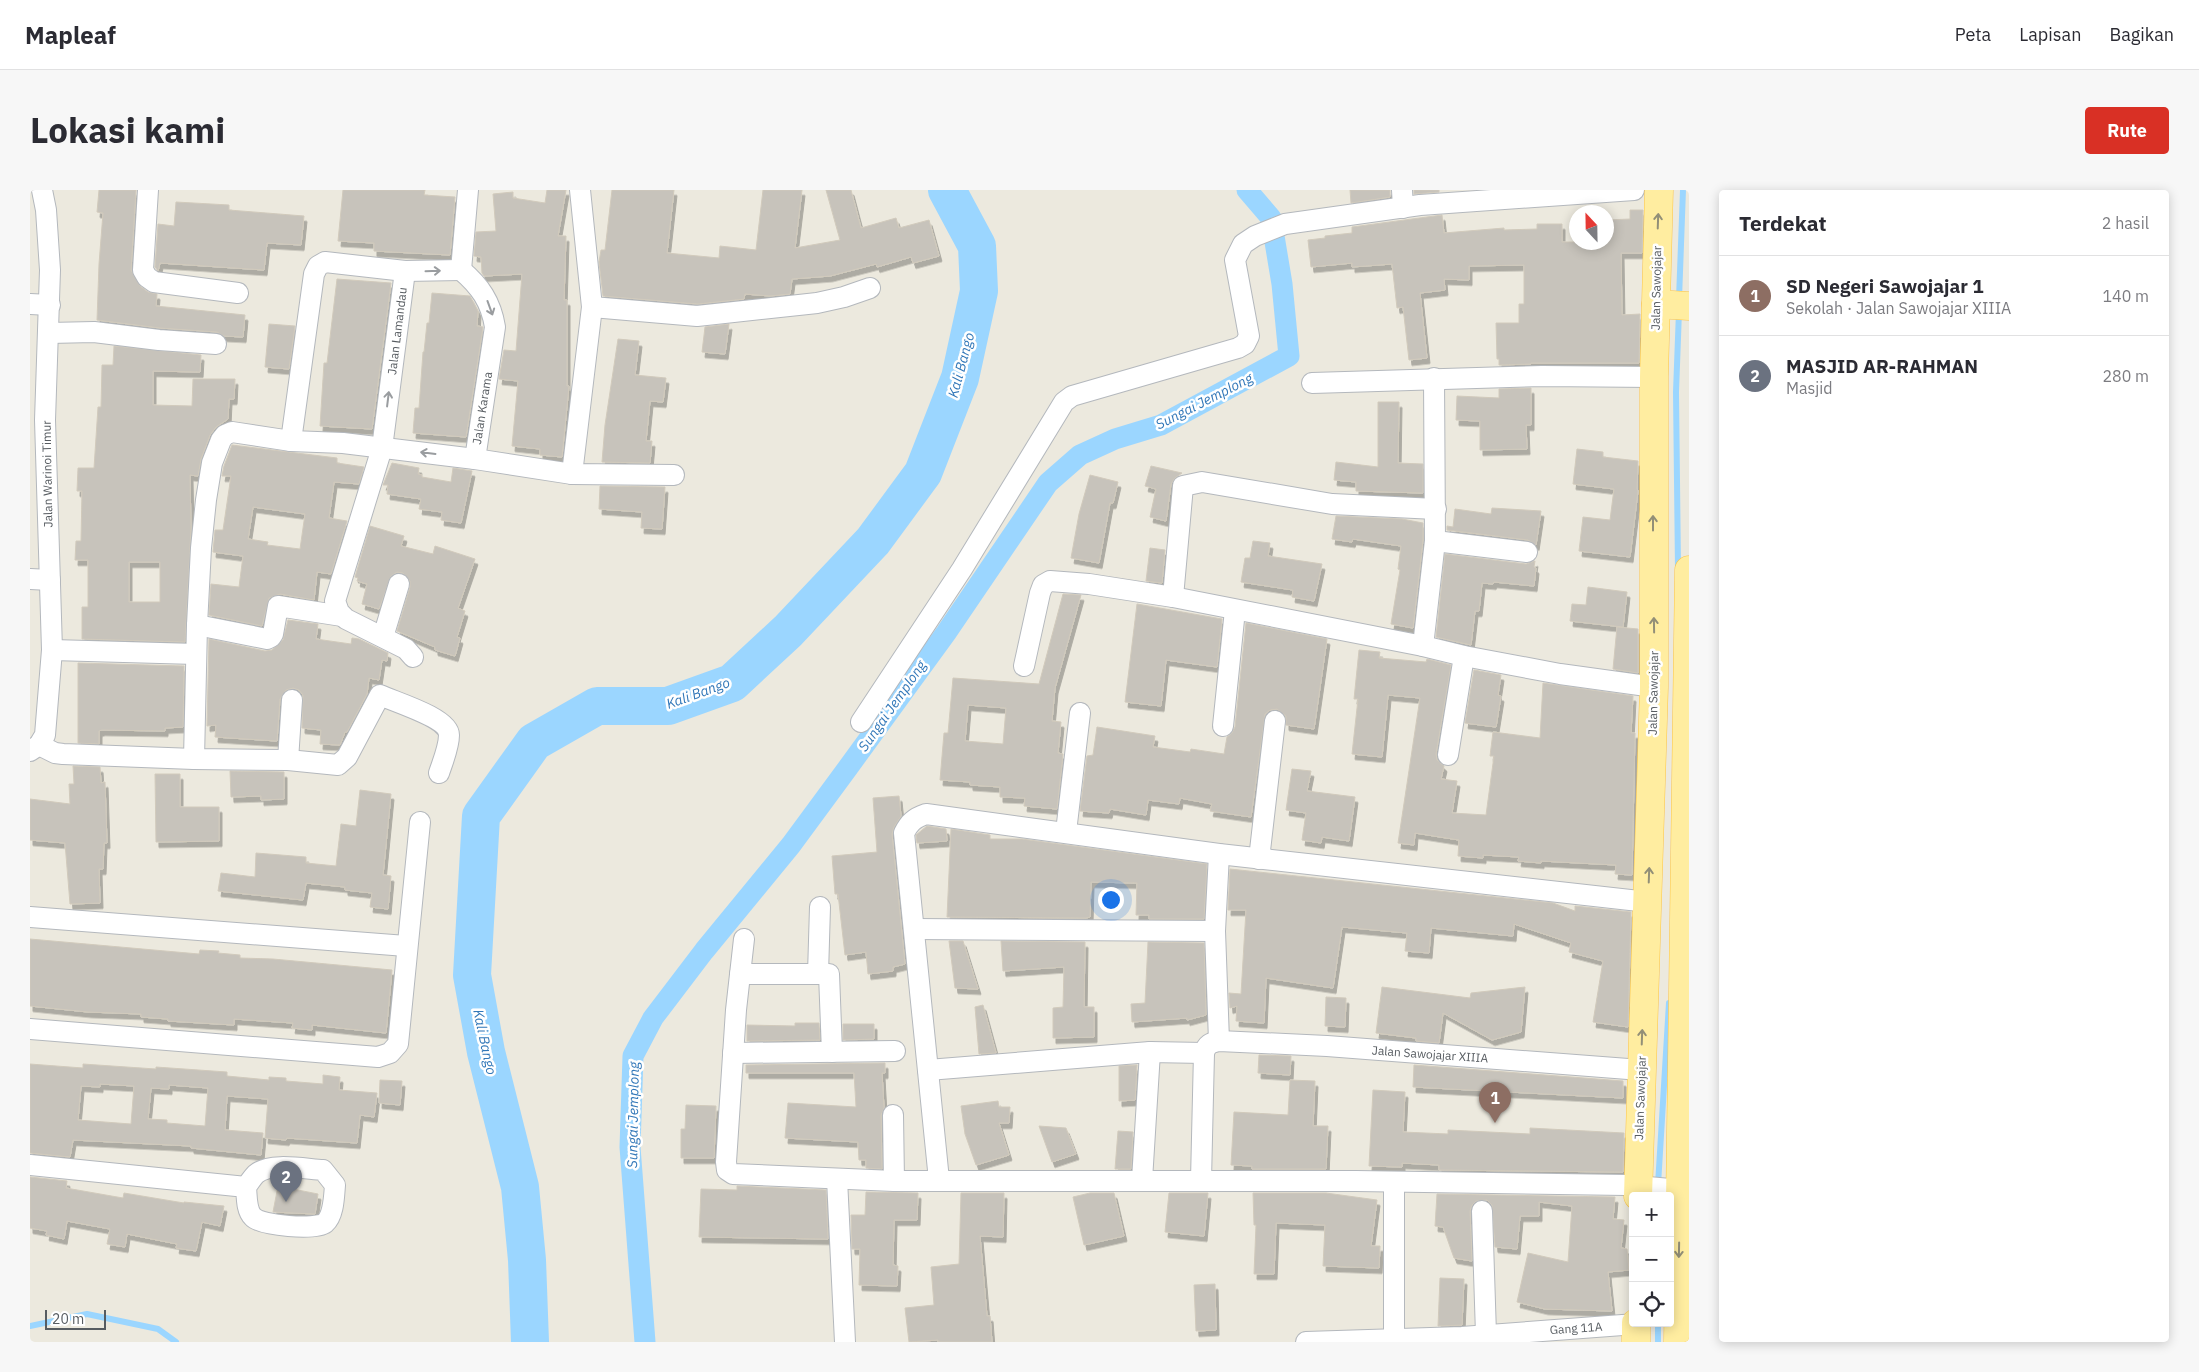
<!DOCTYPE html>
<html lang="id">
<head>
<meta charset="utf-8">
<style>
	:root { --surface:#fff; --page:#f7f7f7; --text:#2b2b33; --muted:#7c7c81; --line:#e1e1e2; --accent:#d93025 }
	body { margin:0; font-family:"IBM Plex Sans",sans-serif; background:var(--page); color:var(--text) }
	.controls { position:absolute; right:15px; bottom:15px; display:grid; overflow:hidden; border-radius:5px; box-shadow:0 2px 12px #0003 }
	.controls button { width:45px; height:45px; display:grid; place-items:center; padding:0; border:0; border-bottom:1px solid var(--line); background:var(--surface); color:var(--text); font:25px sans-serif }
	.compass { position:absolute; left:1539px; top:15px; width:45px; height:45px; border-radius:50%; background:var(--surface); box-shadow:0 2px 12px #0003; rotate:338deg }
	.scale { position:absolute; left:15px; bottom:12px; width:61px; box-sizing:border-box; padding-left:5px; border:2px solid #575c61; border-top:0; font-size:14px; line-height:18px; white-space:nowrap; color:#575c61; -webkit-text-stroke:4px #fff; paint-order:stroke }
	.you { position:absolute; left:1080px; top:709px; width:18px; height:18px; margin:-12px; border:4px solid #fff; border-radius:50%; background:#1a73e8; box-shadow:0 0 0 8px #1a73e833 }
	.badge { display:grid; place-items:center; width:32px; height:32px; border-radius:50%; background:var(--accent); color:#fff; font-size:16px; font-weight:700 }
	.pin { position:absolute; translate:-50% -41px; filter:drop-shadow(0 1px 2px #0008) }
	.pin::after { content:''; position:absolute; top:26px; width:18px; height:15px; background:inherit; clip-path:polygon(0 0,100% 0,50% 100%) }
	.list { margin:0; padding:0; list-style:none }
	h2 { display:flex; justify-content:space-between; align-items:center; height:65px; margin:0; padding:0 20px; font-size:21px }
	h2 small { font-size:16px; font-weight:400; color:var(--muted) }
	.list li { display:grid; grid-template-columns:32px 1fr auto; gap:15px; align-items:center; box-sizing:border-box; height:80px; padding:0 20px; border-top:1px solid var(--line) }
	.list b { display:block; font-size:19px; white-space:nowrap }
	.list p { margin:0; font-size:16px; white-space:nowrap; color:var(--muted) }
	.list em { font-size:16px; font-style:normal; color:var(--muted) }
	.icon { flex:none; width:28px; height:28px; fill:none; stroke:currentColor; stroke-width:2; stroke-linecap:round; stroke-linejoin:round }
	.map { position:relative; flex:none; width:1659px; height:1152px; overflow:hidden; border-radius:5px }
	header { display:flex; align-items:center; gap:30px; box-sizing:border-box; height:70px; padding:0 25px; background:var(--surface); border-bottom:1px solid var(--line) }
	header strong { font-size:24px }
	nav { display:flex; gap:28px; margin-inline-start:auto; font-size:18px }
	.intro { display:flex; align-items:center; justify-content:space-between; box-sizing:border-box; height:120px; padding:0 30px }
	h1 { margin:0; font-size:35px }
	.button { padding:12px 22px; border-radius:5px; background:var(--accent); color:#fff; font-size:18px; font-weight:700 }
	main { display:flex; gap:30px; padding:0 30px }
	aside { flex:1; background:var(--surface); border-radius:5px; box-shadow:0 2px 12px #0003 }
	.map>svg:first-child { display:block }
</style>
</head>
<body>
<header>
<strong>Mapleaf</strong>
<nav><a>Peta</a><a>Lapisan</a><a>Bagikan</a></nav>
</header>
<div class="intro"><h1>Lokasi kami</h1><a class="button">Rute</a></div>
<main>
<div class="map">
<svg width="1659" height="1152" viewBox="0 0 1659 1152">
	<defs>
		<filter id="shadow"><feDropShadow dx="3" dy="5.5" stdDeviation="0" flood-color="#0004"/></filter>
	</defs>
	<rect width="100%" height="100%" fill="#ece9de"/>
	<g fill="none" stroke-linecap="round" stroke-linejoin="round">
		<g stroke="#9bd6ff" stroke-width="6">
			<path d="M1649 109 1653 0"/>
			<path d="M1648 379 1646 202 1649 121"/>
			<path d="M1628 995 1639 813"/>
			<path d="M1628 1133V1152"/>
			<path d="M0 1136 57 1124 128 1139 146 1152"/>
		</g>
		<path stroke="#9bd6ff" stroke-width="21" d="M615 1152 600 957 603 866 623 828 674 761 761 655 817 579 916 443 1018 293 1050 265 1085 249 1131 235 1259 166 1252 94 1241 28 1217 0"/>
		<path stroke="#9bd6ff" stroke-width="38" d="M500 1152 497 1070 490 997 456 862 442 785 451 626 504 552 567 516H638L702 493 758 441 843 351 893 283 930 188 949 101 947 56 917 0"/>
	</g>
	<g fill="#c7c3bb" stroke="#d1cabc" fill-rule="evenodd" filter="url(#shadow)">
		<path d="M69 0H106L101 80 110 96 118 102 127 104 126 116 215 125 213 147 194 146 187 142 130 138 67 130 69 74 73 23 67 22Z"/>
		<path d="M313 0H395L394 5 425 7 420 65 344 61V53L308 51Z"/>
		<path d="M517 0H536L528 46H536L534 110H537V196H539L532 267 510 265V259L482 256 488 191 469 189 474 160 486 161 492 84 454 86 452 83 451 67 444 66 446 42 466 41 463 4 483 2V8L515 13Z"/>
		<path d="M582 0H644L637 63 689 68 690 56 726 60 733 0H772L765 58 810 50 796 0H821L831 38 866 28 869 38 899 30 909 66 883 73 881 67 847 77 846 74 800 86 762 89 760 104 740 106 715 104 714 109 668 114 573 106 569 72 571 60H575Z"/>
		<path d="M1320 0H1360V7L1321 13Z"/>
		<path d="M1384 0H1409V2L1384 4Z"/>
		<path d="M146 12 199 15V20L274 26 271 55 237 53 234 80 130 73 128 81 125 77 128 34 144 36Z"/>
		<path d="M1600 20H1613L1612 63H1591L1592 125 1610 124 1609 173H1501V174L1469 175V169H1467L1466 133H1489V114H1494V75L1439 76V90L1414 89 1415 100 1390 103 1397 168 1379 170 1373 117 1367 118 1362 74 1322 77V73L1281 77 1278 50 1295 48V46L1322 43V37L1412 25 1414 43 1474 38V40L1507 39V34H1532V52H1576V30L1600 29Z"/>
		<path d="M307 89 361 93 342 239 290 236 294 173H297Z"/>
		<path d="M402 103 440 106 448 121 447 136 453 137 436 247 383 243 385 218H389L393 162H394L397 133H399Z"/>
		<path d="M239 134 265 136 259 179 235 177Z"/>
		<path d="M699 134 695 164 672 162 675 137Z"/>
		<path d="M588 149 609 151 605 185 636 188 633 212 620 211 616 251H622L620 273 572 272 575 235Z"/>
		<path d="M84 156 171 165 170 182 123 181V215L162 216 163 189H205L204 209H199L198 229 186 237 180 245 171 269 168 286 160 285 161 339 155 452 52 449V417H58V370H45L46 351H51L52 301H47L48 278H64L68 217H71L72 175H83ZM99 372H130V412H99Z"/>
		<path d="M1501 198V235H1496L1497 259 1450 260V231L1426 230 1427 206 1469 208V199Z"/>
		<path d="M1348 212H1369L1368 273 1393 274V303L1326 301V292L1304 290 1306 272 1348 277Z"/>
		<path d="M202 255 307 268V273L334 277 329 294 304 292 299 328 317 331 301 384 287 382 284 410 250 404 239 408 232 436 179 425 181 394 209 397 213 366 183 362 185 340H193L201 286H192L194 276ZM223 317 275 324 270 359 237 355 238 352 218 349Z"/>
		<path d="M1547 259 1573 262V267L1608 271 1607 299 1608 301 1600 367 1549 361 1553 327 1580 330 1584 299 1543 294Z"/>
		<path d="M362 273 389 278 388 284 392 285V287L421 292 423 278 442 281 431 333 411 330 412 322 389 319 391 309 357 304 358 295H353Z"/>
		<path d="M1121 276 1152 283 1145 288 1141 294 1136 331 1120 327 1126 299 1115 296Z"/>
		<path d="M1060 285 1088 292 1083 313H1080L1069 373 1041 368 1049 324Z"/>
		<path d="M570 296 635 297 632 339 611 338 612 322 569 319Z"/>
		<path d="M1462 318 1511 321 1506 355 1498 350 1417 340V336L1423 337 1425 319 1461 324Z"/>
		<path d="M1306 326 1372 329 1393 333V350L1383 438 1361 434 1370 380 1368 379 1371 356 1323 349 1322 352 1302 349Z"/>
		<path d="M340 336 374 346 371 356 403 364 405 356 445 369 428 418 435 421 427 447 430 448 425 466 405 460V457L367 441 380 397V391L373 383 367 382 361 386 349 419 332 414 337 394 327 391 328 388 325 387Z"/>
		<path d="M1223 351 1240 353 1238 366 1292 374 1284 411 1262 407 1263 400 1211 392 1215 368H1220Z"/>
		<path d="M1120 358 1135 360 1132 393 1116 391Z"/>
		<path d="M1415 364 1496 374 1505 371 1504 377 1506 378 1504 396 1464 392 1463 394 1452 393 1449 421H1445L1441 455 1406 447Z"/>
		<path d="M1558 397 1597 402 1593 437 1540 431 1542 414 1556 415Z"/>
		<path d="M1033 404 1051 405 1025 498 1022 531 1031 532 1028 563 1033 564 1027 619 994 616 995 608 970 607V597L940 595V592L910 590 914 543H918L923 488 1009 494ZM938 515 976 518 973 554 935 551Z"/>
		<path d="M1107 414 1192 429 1187 477 1136 470 1131 516 1095 512Z"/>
		<path d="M258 430 288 434 286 449 321 454 322 448 329 449 358 463 357 471 352 470 349 490 339 488 337 504 317 542H315L310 555 290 554 291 540 272 538 273 505 269 500 263 498 256 500 250 509 247 551 185 547 186 535 177 536 179 449 235 461 242 460 253 450Z"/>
		<path d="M1216 433 1297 449 1284 539 1256 535V526L1247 519 1240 520 1235 524 1221 627 1180 621 1182 614 1150 608 1149 614 1118 610 1116 625 1080 619 1079 623 1050 621 1057 566 1063 565 1067 537 1125 546 1123 557 1160 562 1161 559 1194 564 1197 547 1202 543 1205 537Z"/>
		<path d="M1587 437 1608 439V483L1583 479Z"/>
		<path d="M1329 460 1350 462 1349 468 1396 472 1397 469 1421 475 1406 564 1407 570 1414 576 1411 589 1427 591 1422 623 1456 625 1464 566H1460L1463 542 1510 548 1513 493 1603 506 1601 543H1605L1602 685 1585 684 1586 675 1511 671V673L1488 671 1489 667 1453 665V668L1428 666 1429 650 1385 643 1384 655 1368 653 1390 508 1358 505 1352 567 1322 564 1328 509H1324Z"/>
		<path d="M48 473 154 476 153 537 135 538V541L72 540 69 541V554L48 553Z"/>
		<path d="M1444 480 1471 485 1468 505 1471 506 1466 537 1435 533Z"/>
		<path d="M43 576 70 577 71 593 75 592 77 653H74L73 679H69L70 713 40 714 35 653 0 650V609L40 614 39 594H44Z"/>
		<path d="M1262 579 1281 581 1277 601 1325 607 1319 651 1292 647 1291 653 1272 650 1276 623 1256 620Z"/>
		<path d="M200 581 254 582V609L231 610V606L201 607Z"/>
		<path d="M125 584H150V617H189V651L126 652Z"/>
		<path d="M330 600 361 604 353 685 361 686 358 719 340 717 342 703 315 700V697L276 693 273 710 188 701 191 683 225 687 226 663 276 667V673L306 676 311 634 326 636Z"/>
		<path d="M869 606 871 626 864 637 862 644 875 774 863 777V781L838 784 836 762 815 765 808 704H805L802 666 847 662 843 608Z"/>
		<path d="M897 636 916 639 917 651 887 653 886 645Z"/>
		<path d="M921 639 960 645V649H992L1177 674 1174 729H1119V725H1106L1107 693 1061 692 1060 727 1056 728 917 727Z"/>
		<path d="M1200 679 1523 713 1545 721V716L1601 722 1598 837 1563 832 1573 771 1539 762 1541 753 1484 734 1483 746 1401 738 1399 763 1375 761 1377 743 1312 737 1303 798 1236 788 1234 833 1206 831 1207 816 1200 818 1199 803 1211 804 1216 720H1198Z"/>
		<path d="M0 749 169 764 170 760 189 761 188 763 210 765V768L243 769 362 780 356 843 282 835V840L262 838 263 833 204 829V835L138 831V829L111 827V824L58 822 0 816Z"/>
		<path d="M919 751H933L948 799 925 798Z"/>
		<path d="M971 751 1055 752 1054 817H1064V847L1023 848V818L1033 817 1034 777 973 781Z"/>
		<path d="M1118 752 1174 753 1176 825 1157 830V828L1102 832 1101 814 1115 813Z"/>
		<path d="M1352 797 1440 808 1441 803 1495 797 1491 842 1462 850 1413 823 1409 853 1386 851V848L1346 843Z"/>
		<path d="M1296 807 1316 808 1315 837 1295 836Z"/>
		<path d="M953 815 966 863 949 864 945 817Z"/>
		<path d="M765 833H789L790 850 717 851V835L765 836Z"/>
		<path d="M813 834H844V849L813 850Z"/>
		<path d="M1229 865 1261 866 1260 885 1228 883Z"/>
		<path d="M855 873V883H852L854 918 851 925 852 979 836 978V970H829L828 952 755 948 758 913 826 917 824 883H716V875Z"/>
		<path d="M0 874 53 878V874L126 879V877L197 882V886L239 890V887L256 888V891L293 894V885L310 887 309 900 347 903 344 927 330 925 327 953 257 948 256 950 235 948 238 909 197 906 195 940 233 943 231 965 161 958V956L43 950 40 967 0 963ZM70 894 104 896 101 934 48 930 51 896 70 897ZM139 895 178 898 175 936 137 933V930L118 929 121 898 139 899Z"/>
		<path d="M1107 875 1105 910 1089 911V876Z"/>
		<path d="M1384 875 1593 891V908L1383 897Z"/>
		<path d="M350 890 372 891 370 915 349 913Z"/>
		<path d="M1260 890 1285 891 1283 936H1298L1296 979H1222V976L1201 975 1204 922 1258 925Z"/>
		<path d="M1343 900 1375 902 1373 942 1418 944V940L1500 944V938L1594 943 1593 982 1409 980V975L1372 973V977L1339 976Z"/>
		<path d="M968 911 969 917H980L979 933H969L979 965 946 975 935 944 931 916Z"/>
		<path d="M656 915 686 916 684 968H651V939H655Z"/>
		<path d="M1009 936 1036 938 1046 964 1022 972Z"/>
		<path d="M1088 941 1103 942 1101 979H1085Z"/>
		<path d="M0 987 37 991 36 998 93 1008 94 1003 154 1013V1012L194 1016 190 1036 172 1032 166 1061 146 1058 147 1054 97 1044 95 1057 77 1054 80 1039 37 1031 34 1049 16 1045 17 1041 0 1038Z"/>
		<path d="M248 996 288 1004 285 1024 243 1022Z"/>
		<path d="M707 996 796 1000 798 1049 669 1047 671 999 707 1000Z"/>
		<path d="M836 1002 888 1003 887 1030H864L863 1075 868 1076 867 1096 829 1095 830 1059H822L821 1025H835Z"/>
		<path d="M931 1003H974L973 1047 950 1046 957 1126H960L962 1152H908V1150L879 1152 875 1118 904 1115 901 1077 929 1074Z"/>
		<path d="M1060 1003H1084L1094 1046 1054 1055 1043 1007Z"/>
		<path d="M1139 1003H1178L1174 1046 1135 1042Z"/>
		<path d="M1223 1003H1296L1347 1010 1341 1056H1350L1349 1078 1293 1076 1295 1035 1246 1033 1244 1084H1224L1226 1035H1224Z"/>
		<path d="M1407 1004 1585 1007 1583 1029 1594 1030 1591 1058 1597 1059 1599 1080 1578 1082 1582 1121 1515 1119 1487 1112 1498 1063 1538 1072 1542 1016 1509 1012V1026H1490L1487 1059 1465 1057 1462 1015 1457 1010 1446 1011 1442 1015 1440 1021 1442 1071 1424 1068 1413 1037 1405 1036Z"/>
		<path d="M1410 1088 1434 1089 1432 1135 1408 1136Z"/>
		<path d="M1185 1094 1186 1140 1166 1141 1164 1095Z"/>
	</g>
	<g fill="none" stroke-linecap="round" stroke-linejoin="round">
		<defs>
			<g id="minor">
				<path d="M118 0 113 80 117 87 124 92 208 103"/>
				<path d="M1372 0 1373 18"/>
				<path d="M431 80C450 96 461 112 465 137L445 269"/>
				<path d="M431 80 438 0"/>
				<path d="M375 81 352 258 305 411 309 422 316 429 376 459 383 467"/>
				<path d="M0 114 20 115"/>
				<path d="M562 117 667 126 787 113 814 107 840 98"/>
				<path d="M19 143 64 142 129 150 186 154"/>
				<path d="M1282 193 1512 186 1624 187"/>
				<path d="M261 251 284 84 288 76 295 72 375 81 431 80"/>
				<path d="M542 284 562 117 550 0"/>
				<path d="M1406 319 1302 314 1172 292 1153 296 1143 407 1393 456 1434 466 1530 484 1624 497"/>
				<path d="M1405 351 1497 362"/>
				<path d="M0 389 20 390"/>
				<path d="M167 435 237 449 241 447 243 444 248 416 312 426"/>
				<path d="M353 447 369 394"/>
				<path d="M1393 456 1405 351 1404 188"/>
				<path d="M22 460 166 464"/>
				<path d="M994 476 1010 403 1013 395 1020 391 1059 394 1143 407"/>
				<path d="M831 532 932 379 1034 212 1042 206 1208 158 1215 154 1219 146 1205 70 1213 54 1225 46 1255 34 1390 15 1604 0"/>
				<path d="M1193 536 1205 420"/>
				<path d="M9 555 25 563 33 564 164 569 258 570 308 575 317 567 350 505C365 512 419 528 419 545 419 557 413 571 409 583"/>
				<path d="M0 561 9 555 15 545 22 460 15 230 20 80 16 20 12 0"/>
				<path d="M1418 565 1434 466"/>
				<path d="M164 569 167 435 171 358 176 310 182 273 191 250 195 245 202 242 261 251 313 253 445 269 542 284 644 285"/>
				<path d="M258 570 262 510"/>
				<path d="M1036 642 1050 523"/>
				<path d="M1189 664 1185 741 1189 851"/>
				<path d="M1229 669 1245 531"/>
				<path d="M0 727 376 756"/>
				<path d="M885 739 1185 741"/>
				<path d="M714 749 706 820 696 972 697 980 703 984 864 991H1326L1596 995 1651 1000"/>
				<path d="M710 784H799L802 862"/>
				<path d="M788 784 790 717"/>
				<path d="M0 839 348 867 360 863 368 854 390 632"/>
				<path d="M703 863 865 861"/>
				<path d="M898 880 1120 862 1174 863"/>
				<path d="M863 925 864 991"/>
				<path d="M0 975 216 997C217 1007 216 1020 223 1027 231 1036 286 1040 295 1033 304 1025 304 1006 305 995L293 980C275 979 240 972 226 984 222 988 219 993 216 997"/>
				<path d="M807 989 815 1152"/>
				<path d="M909 990 874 643C879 633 884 628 896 624L1189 664 1618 712"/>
				<path d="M1112 990 1120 862"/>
				<path d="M1171 990 1174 863C1177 854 1180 853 1189 851L1297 856 1611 880"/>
				<path d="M1364 992V1149"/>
				<path d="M1452 1021 1456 1144"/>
				<path d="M1276 1152 1432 1147 1606 1134"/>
			</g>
			<g id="primary">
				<path d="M1626 114 1659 116"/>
				<path d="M1608 1006 1624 497V187L1629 0"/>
				<path d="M1606 1152V1133"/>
				<path d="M1648 1152 1659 380"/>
			</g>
		</defs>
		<use href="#minor" stroke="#b4b8bd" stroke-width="22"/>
		<use href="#primary" stroke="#fdc547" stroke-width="29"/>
		<use href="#minor" stroke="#fff" stroke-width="20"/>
		<use href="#primary" stroke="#ffeda0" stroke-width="28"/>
	</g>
	<defs><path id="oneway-shaft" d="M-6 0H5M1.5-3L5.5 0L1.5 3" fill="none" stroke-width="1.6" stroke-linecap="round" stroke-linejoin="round" transform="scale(1.25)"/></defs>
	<g stroke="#928f77">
		<use href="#oneway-shaft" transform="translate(1628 31) rotate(-88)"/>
		<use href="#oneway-shaft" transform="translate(1623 333) rotate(-90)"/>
		<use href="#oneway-shaft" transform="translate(1624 435) rotate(-91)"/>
		<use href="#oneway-shaft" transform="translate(1619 685) rotate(-88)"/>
		<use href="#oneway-shaft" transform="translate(1612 847) rotate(-88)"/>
		<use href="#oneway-shaft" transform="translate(1649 1060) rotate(91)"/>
	</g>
	<g stroke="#9a9da0">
		<use href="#oneway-shaft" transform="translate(403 81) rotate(-2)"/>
		<use href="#oneway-shaft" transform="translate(460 118) rotate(70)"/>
		<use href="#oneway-shaft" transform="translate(358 209) rotate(-83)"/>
		<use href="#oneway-shaft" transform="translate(398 263) rotate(-173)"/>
	</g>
	<g text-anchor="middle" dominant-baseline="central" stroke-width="5" stroke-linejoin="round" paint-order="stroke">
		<g font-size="12" fill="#575c61" stroke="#fff">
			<text transform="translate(1626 98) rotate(-89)">Jalan Sawojajar</text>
			<text transform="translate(367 141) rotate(-83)">Jalan Lamandau</text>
			<text transform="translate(452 218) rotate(-81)">Jalan Karama</text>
			<text transform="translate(17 284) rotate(-91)">Jalan Warinoi Timur</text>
			<text transform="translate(1623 503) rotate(-89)">Jalan Sawojajar</text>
			<text transform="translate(1400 864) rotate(4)">Jalan Sawojajar XIIIA</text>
			<text transform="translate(1610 908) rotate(-88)">Jalan Sawojajar</text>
			<text transform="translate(1546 1138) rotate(-4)">Gang 11A</text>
		</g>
		<g font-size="14" font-style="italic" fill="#3177b8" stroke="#fff">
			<text transform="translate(931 175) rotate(-75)">Kali Bango</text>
			<text transform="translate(1174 211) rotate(-27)">Sungai Jemplong</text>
			<text transform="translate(668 503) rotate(-20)">Kali Bango</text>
			<text transform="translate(862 516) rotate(-55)">Sungai Jemplong</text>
			<text transform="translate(455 852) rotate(78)">Kali Bango</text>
			<text transform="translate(603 925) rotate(-89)">Sungai Jemplong</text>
		</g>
	</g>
</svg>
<div class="controls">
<button>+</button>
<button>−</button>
<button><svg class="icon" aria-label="locate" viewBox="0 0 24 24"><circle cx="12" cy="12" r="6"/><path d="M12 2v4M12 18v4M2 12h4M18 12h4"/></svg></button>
</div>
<svg class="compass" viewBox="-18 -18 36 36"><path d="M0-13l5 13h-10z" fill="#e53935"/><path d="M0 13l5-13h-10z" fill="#7c7c81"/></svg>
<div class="scale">20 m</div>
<div class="you"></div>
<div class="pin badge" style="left:1465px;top:933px;background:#8d6e63">1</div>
<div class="pin badge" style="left:256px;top:1012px;background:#6b7280">2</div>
</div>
<aside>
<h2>Terdekat<small>2 hasil</small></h2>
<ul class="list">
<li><span class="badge" style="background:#8d6e63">1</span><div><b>SD Negeri Sawojajar 1</b><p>Sekolah · Jalan Sawojajar XIIIA</p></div><em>140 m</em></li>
<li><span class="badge" style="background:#6b7280">2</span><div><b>MASJID AR-RAHMAN</b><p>Masjid</p></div><em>280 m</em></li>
</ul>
</aside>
</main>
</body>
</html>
